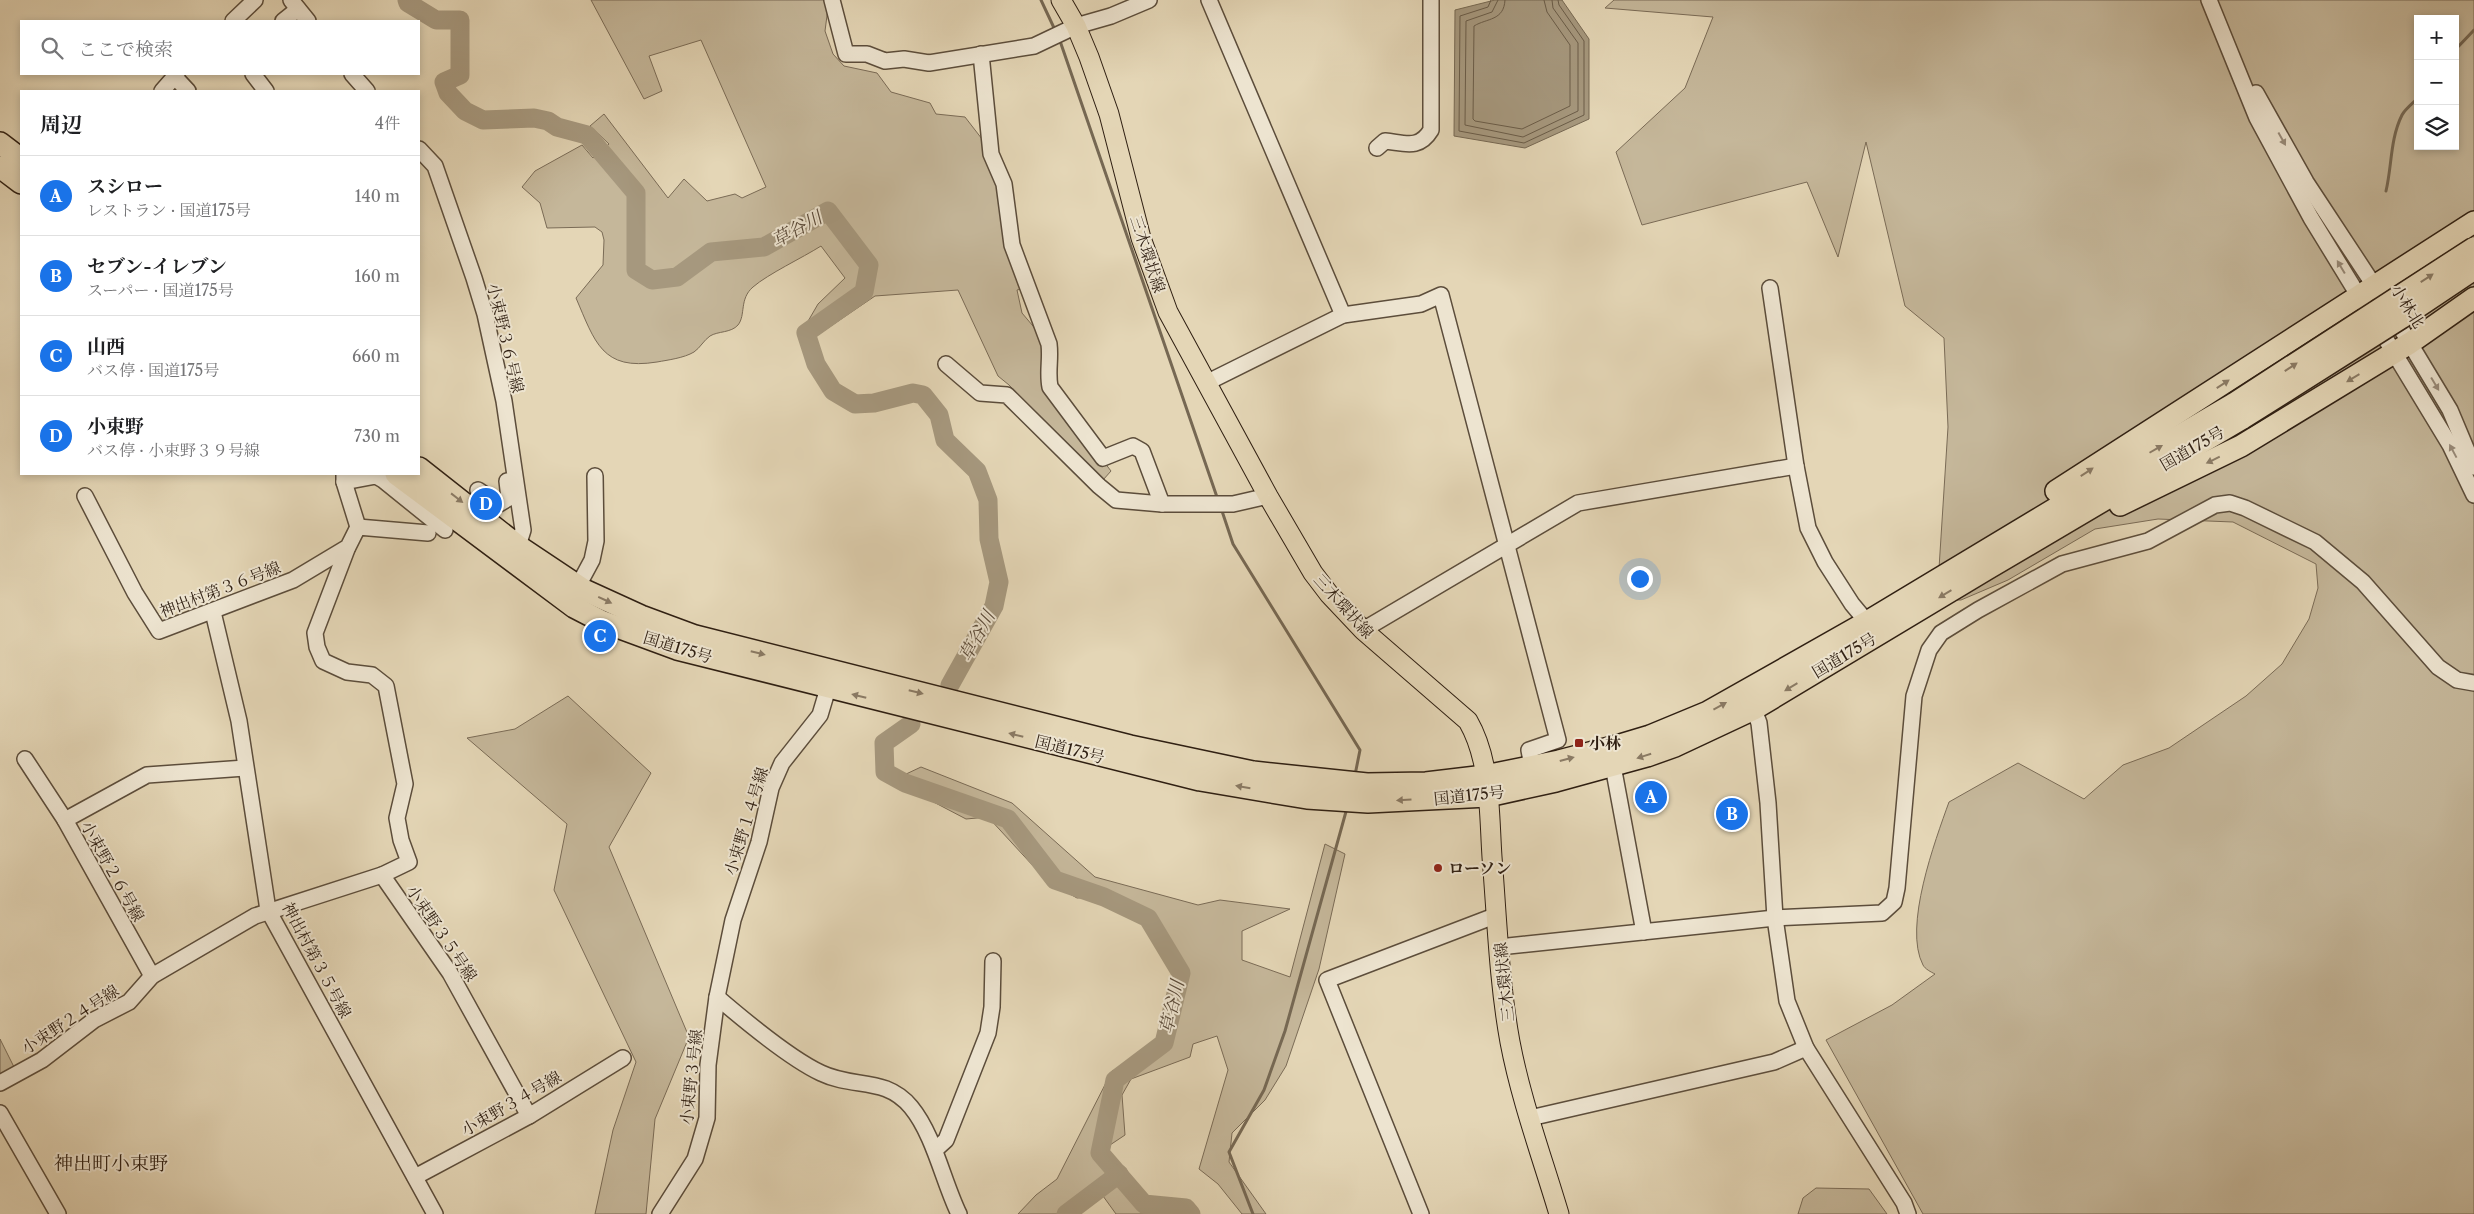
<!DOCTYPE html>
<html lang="ja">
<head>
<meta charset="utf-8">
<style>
	:root { --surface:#fff; --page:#f6f6f6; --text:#202124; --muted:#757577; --line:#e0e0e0; --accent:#1a73e8 }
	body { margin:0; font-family:"Libre Caslon Text","Noto Serif JP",serif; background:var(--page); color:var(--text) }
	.controls { position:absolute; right:15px; top:15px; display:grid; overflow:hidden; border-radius:0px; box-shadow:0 2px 8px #0003 }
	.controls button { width:45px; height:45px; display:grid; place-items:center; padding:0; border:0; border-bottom:1px solid var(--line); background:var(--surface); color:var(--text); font:25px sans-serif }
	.you { position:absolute; left:1639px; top:578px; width:18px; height:18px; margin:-12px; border:4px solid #fff; border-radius:50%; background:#1a73e8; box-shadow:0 0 0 8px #1a73e833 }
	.badge { display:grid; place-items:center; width:32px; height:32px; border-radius:50%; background:var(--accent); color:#fff; font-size:16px; font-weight:700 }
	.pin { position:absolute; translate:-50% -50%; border:2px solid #fff; box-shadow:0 1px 5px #0006 }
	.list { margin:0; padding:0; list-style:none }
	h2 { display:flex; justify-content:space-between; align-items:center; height:65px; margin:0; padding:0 20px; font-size:21px }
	h2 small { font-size:16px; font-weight:400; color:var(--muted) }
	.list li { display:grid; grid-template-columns:32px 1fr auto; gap:15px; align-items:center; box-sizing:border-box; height:80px; padding:0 20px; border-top:1px solid var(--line) }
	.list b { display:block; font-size:19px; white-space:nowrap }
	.list p { margin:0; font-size:16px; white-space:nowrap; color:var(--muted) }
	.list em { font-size:16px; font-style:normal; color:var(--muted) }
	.icon { flex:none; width:28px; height:28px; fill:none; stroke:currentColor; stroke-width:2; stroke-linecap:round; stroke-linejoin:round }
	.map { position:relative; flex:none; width:2474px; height:1214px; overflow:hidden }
	.search { position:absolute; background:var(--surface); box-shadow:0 2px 8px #0003; left:20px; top:20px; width:400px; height:55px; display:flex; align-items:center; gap:12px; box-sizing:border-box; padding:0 18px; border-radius:0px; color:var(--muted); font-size:19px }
	.panel { position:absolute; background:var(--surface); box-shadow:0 2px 8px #0003; left:20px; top:90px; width:400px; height:385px; border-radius:0px }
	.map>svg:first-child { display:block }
</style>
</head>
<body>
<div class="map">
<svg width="2474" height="1214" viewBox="0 0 2474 1214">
	<rect width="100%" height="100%" fill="#e4d6b6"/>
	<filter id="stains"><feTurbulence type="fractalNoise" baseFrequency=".004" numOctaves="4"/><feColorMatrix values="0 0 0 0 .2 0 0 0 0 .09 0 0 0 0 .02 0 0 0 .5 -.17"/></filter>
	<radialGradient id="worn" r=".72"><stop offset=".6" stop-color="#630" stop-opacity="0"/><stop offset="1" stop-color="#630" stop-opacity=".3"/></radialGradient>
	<g fill="#c5b79a" stroke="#7a6b56" fill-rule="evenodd">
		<path d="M591 0H829L825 31 833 54 844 66 877 73 891 92 930 103 936 114 965 117 982 139 1001 186 1021 289 1017 290 1022 313 1038 332 1041 340 1043 382 1111 471 1103 480 1009 385 998 376 958 290 875 296 803 345 800 335 818 304 845 278 821 246C802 258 768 274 753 287 739 299 746 315 738 325 731 333 718 331 710 336 704 340 700 348 694 352 684 358 668 360 657 362 602 371 595 342 576 298L603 265 604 240 602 232 595 227 547 228 540 203 522 187 535 171 582 145 593 158 609 144 590 126 604 114 668 198 684 179 707 201 735 194 742 198 766 187 701 40 649 56 662 91 644 99Z"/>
		<path d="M1614 0H2474V1214H1923L1826 1040 1892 1005 1935 974C1931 972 1925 969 1923 965 1903 927 1935 841 1949 802L2018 763 2084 799 2123 765 2169 748 2246 696 2282 664 2309 619 2318 588 2316 564 2233 522 2158 519 2095 529 2008 580 1961 600H1937L1948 427 1944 338 1905 306 1866 142 1838 257 1807 182 1642 225 1616 152 1685 88 1713 17 1605 8ZM2418 19H2455V146H2418Z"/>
		<path d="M568 696 651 773 609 847 689 1037 655 1119 646 1214H595L613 1130 636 1062 554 890 567 824 467 738 515 729Z"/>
		<path d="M921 767 1012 803 1095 877 1198 905 1220 900 1290 909 1242 931V960L1290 977 1325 844 1345 854 1319 969 1286 1066 1265 1100 1232 1133 1229 1162 1266 1214H1242L1218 1184 1199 1169 1228 1070 1217 1036 1193 1044 1190 1057 1131 1079 1122 1095 1125 1135 1101 1151 1130 1188 1134 1202 1156 1213 1166 1214H1116L1103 1196 1079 1214H1018L1036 1195 1057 1179 1112 1071 1159 1053 1174 1026 1185 984 1143 911 1117 895 1077 898 1047 881 988 817 966 819 905 787 904 775Z"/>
		<path d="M0 1039 16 1071 0 1080Z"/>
		<path d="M1816 1188 1869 1189 1887 1214H1798L1803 1198Z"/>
	</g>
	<path fill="#a6987e" stroke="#766853" d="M1495 0H1562L1589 39V119L1525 148 1454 136 1455 10Z"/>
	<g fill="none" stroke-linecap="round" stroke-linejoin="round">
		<g stroke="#6a5c48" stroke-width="1">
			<path d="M1491 0 1488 7 1460 16 1459 131 1524 143 1584 115V41L1559 5 1558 0"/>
			<path d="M1498 0 1492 12 1466 21 1465 125 1523 137 1578 111V43L1553 8 1552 0"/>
			<path d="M1505 0C1504 21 1487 18 1474 26L1473 119 1475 121 1522 129 1570 106V45L1547 12 1544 0"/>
		</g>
		<g stroke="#766853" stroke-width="3">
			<path d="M1041 0 1055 30"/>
			<path d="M1059 38 1218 500"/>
			<path d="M2455 50 2474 30"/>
			<path d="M2386 191C2392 166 2390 139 2402 115 2405 109 2413 103 2418 98"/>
			<path d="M1221 508 1233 544 1360 750 1355 775"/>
			<path d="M1253 1214 1229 1152 1264 1090 1285 1031 1347 808"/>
		</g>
		<g stroke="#a6987e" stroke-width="19">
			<path d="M407 0 408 3 436 20H460V75L444 82 448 93 465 111 483 120 534 118 548 121 557 127 587 135 636 193V270L652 280 677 277 711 252 764 247 828 211 869 265 864 292 806 333 816 364 833 391 855 404 874 403 913 393 923 395 939 415 945 440 977 471 988 500 989 539 999 582 994 606 950 685"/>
			<path d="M911 724 884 743 885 772 905 783 1008 819 1055 880 1104 897 1148 918 1181 973 1164 1043 1115 1080 1100 1153 1144 1204 1186 1208 1191 1214"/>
			<path d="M1066 1214 1119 1174"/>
		</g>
		<defs>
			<g id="minor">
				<path d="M291 0 308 21"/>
				<path d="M832 0 846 54H867L885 61 904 59 929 63 1034 46 1076 26 1111 16 1149 0"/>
				<path d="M1209 0 1343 315"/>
				<path d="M2209 0 2257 118 2311 218 2363 303"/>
				<path d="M233 21 255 0"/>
				<path d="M283 21 298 9"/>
				<path d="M981 54 991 154 1004 184 1012 245 1049 344C1051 359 1047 372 1050 387L1103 458 1133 446 1142 451 1162 504"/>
				<path d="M253 74 266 91"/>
				<path d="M352 74 367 91"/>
				<path d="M174 76 188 91"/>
				<path d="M162 91 177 74"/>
				<path d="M2256 93 2306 182 2379 293"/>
				<path d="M1377 148 1385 141C1405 143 1419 150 1431 130V0"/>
				<path d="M419 149 435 166 474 278 485 314 504 401 523 530 518 546"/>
				<path d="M1770 288 1796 466 1808 528 1825 562 1852 604 1867 622"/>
				<path d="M2391 312 2450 410 2474 467"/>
				<path d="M2376 323 2450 445 2474 495"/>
				<path d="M946 364 980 393 1007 395 1099 486 1116 500 1162 504H1233L1268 496"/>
				<path d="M1206 383 1343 315 1421 304 1441 295 1558 740 1529 750 1532 766"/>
				<path d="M344 474V482L376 476 383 480 445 530"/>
				<path d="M344 482 358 527"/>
				<path d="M478 490 499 504 509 498 507 481"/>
				<path d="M85 496 135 593 159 631 293 580 348 547 358 527 428 533"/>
				<path d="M347 549 315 633 317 647 323 661 347 672 372 675 386 686 405 784 397 818 401 840 409 862 382 875"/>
				<path d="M578 586 592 560 596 541 595 476"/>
				<path d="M213 612 239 721 268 910 435 1214"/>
				<path d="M1363 630 1578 503 1796 466"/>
				<path d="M1751 702 1759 723 1768 803 1775 918 1787 1001 1806 1048 1904 1203 1908 1214"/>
				<path d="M25 759 65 820"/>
				<path d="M1613 766 1644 932"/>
				<path d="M1499 947 1775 918 1882 913 1894 902 1897 888 1914 696 1929 650 1941 633 1978 610 2062 564 2148 541 2215 505 2230 503 2245 508 2315 542 2363 582 2438 667 2457 680 2474 683"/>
				<path d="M152 976 65 820 147 775 245 768"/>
				<path d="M717 997C745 1021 789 1058 821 1073 854 1089 885 1076 911 1107 934 1135 943 1181 959 1214"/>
				<path d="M0 1083 42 1060 94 1020 129 1002 152 976 255 916 382 875 450 973 529 1116"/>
				<path d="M0 1113 58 1214"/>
				<path d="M1530 1118 1774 1062 1806 1048"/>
				<path d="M935 1150 946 1140 988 1033 992 1007 993 961"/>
				<path d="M415 1177 529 1116 623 1058"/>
				<path d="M660 1214 695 1159 707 1118 708 1065 717 997 733 920 759 842 771 788 782 763 820 715 831 678"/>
				<path d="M1421 1214 1327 980 1497 915"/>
			</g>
			<path id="major" d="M1061 0 1076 26 1089 57 1109 114 1141 238 1168 312 1268 496 1313 573 1329 594 1363 630 1468 721C1491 761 1489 812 1492 857 1497 919 1499 982 1510 1042 1521 1100 1542 1157 1559 1214"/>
			<g id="highway">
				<path d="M0 143 21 159"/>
				<path d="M0 167 21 183"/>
				<path d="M419 468 518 546 584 590 641 616 695 636 1130 746 1253 772 1367 784 1426 783 1485 776 1559 761 1620 745 1650 736 1708 712 1867 622 2078 495 2235 403"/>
				<path d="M396 474 574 607 601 621 677 649 1200 780 1307 798 1368 802 1488 796 1556 781 1647 756 1675 746 1754 709 1987 569 2243 418"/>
				<path d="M2056 491 2474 222"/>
				<path d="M2120 505 2241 446 2410 343 2474 298"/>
			</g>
		</defs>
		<use href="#minor" stroke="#5c4d3b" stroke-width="18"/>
		<use href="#major" stroke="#2f1f12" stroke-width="21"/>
		<use href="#highway" stroke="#2f1f12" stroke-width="24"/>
		<use href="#minor" stroke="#ede4d0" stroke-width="15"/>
		<use href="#major" stroke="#e4d6b6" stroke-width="19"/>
		<use href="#highway" stroke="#e4d6b6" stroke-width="21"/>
		<defs>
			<g id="highway-bridge">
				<path d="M2235 403 2474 248"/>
				<path d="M2243 418 2401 318 2474 269"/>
			</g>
		</defs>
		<use href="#highway-bridge" stroke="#2f1f12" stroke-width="24" stroke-linecap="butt"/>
		<use href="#highway-bridge" stroke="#e4d6b6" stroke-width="21"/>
	</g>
	<defs><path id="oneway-solid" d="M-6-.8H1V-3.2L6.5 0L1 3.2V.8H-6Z" transform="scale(1.25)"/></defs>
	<g fill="#988b7a">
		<use href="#oneway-solid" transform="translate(2282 139) rotate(61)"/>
		<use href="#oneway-solid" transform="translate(2341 267) rotate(-121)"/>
		<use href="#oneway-solid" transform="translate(2435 384) rotate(59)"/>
		<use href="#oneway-solid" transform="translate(2453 451) rotate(-118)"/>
	</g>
	<g fill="#8a7a64">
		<use href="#oneway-solid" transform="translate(2427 278) rotate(-33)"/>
		<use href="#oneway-solid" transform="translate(2291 367) rotate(-33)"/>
		<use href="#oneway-solid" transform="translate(2353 378) rotate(149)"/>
		<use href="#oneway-solid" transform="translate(2223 384) rotate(-33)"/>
		<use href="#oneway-solid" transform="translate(2156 449) rotate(-30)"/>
		<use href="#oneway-solid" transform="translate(2213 460) rotate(154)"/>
		<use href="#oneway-solid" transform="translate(2087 472) rotate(-33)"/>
		<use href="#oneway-solid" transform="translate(457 498) rotate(38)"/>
		<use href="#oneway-solid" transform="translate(1945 594) rotate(149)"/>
		<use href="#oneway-solid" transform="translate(605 600) rotate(25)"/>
		<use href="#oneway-solid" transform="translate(758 653) rotate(14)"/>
		<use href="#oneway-solid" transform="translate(1791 687) rotate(149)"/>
		<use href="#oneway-solid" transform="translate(916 692) rotate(14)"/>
		<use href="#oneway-solid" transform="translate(859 696) rotate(-166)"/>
		<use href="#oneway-solid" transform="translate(1720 706) rotate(-29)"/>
		<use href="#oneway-solid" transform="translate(1016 735) rotate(-166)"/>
		<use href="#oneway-solid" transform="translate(1644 756) rotate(163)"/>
		<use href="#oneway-solid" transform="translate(1567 759) rotate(-15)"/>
		<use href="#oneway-solid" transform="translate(1243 787) rotate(-170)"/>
		<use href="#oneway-solid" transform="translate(1404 800) rotate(177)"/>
	</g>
	<g fill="#8f2418" stroke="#ede4d0" stroke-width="2">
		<rect x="1574" y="738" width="10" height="10" rx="2.5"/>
		<circle cx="1438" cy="868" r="5"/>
	</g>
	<g text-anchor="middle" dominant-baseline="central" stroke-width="4" stroke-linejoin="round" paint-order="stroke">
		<g font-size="16" fill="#2f1f12" stroke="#ede4d0">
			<text transform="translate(1148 254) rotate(72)">三木環状線</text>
			<text transform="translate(2408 306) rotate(58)">小林北</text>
			<text transform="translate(506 338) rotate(77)">小束野３６号線</text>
			<text transform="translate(2192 448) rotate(-30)">国道175号</text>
			<text transform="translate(220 589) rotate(-21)">神出村第３６号線</text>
			<text transform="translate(1344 606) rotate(48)">三木環状線</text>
			<text transform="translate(678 647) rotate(17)">国道175号</text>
			<text transform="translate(1844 655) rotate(-31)">国道175号</text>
			<text transform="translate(1070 749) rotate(14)">国道175号</text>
			<text transform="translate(1469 795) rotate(-6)">国道175号</text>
			<text transform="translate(746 821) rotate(-73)">小束野１４号線</text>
			<text transform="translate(113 871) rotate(61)">小束野２６号線</text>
			<text transform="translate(442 933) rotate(56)">小束野３５号線</text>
			<text transform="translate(317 960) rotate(62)">神出村第３５号線</text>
			<text transform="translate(1504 982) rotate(-96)">三木環状線</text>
			<text transform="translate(70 1019) rotate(-33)">小束野２４号線</text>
			<text transform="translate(691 1077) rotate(-84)">小束野３号線</text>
			<text transform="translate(511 1103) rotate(-30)">小束野３４号線</text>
		</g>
		<g font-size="16" font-weight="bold" fill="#2f1f12" stroke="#ede4d0" text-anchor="start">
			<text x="1589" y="743">小林</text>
			<text x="1448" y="868">ローソン</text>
		</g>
		<g font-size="18" font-style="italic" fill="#594938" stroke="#ede4d0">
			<text transform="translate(797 229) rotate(-29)">草谷川</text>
			<text transform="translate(977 636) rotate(-61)">草谷川</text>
			<text transform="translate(1172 1007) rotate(-77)">草谷川</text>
		</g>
		<g font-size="19" fill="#2f1f12" stroke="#ede4d0">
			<text x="111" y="1163">神出町小束野</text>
		</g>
	</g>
	<rect width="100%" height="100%" filter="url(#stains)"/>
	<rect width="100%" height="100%" fill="url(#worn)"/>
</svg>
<div class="controls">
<button>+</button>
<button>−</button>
<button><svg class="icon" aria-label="layers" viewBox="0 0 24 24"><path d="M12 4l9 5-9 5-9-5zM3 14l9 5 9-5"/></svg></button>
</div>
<div class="you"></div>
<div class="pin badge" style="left:1651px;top:797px">A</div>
<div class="pin badge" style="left:1732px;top:814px">B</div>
<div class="pin badge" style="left:600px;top:636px">C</div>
<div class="pin badge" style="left:486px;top:504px">D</div>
<div class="search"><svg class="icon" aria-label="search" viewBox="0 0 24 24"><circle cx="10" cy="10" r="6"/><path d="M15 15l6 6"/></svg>ここで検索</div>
<section class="panel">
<h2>周辺<small>4件</small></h2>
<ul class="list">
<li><span class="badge">A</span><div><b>スシロー</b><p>レストラン · 国道175号</p></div><em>140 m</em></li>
<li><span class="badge">B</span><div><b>セブン-イレブン</b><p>スーパー · 国道175号</p></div><em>160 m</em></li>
<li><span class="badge">C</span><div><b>山西</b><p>バス停 · 国道175号</p></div><em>660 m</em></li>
<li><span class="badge">D</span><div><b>小束野</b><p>バス停 · 小束野３９号線</p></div><em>730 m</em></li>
</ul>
</section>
</div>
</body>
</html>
